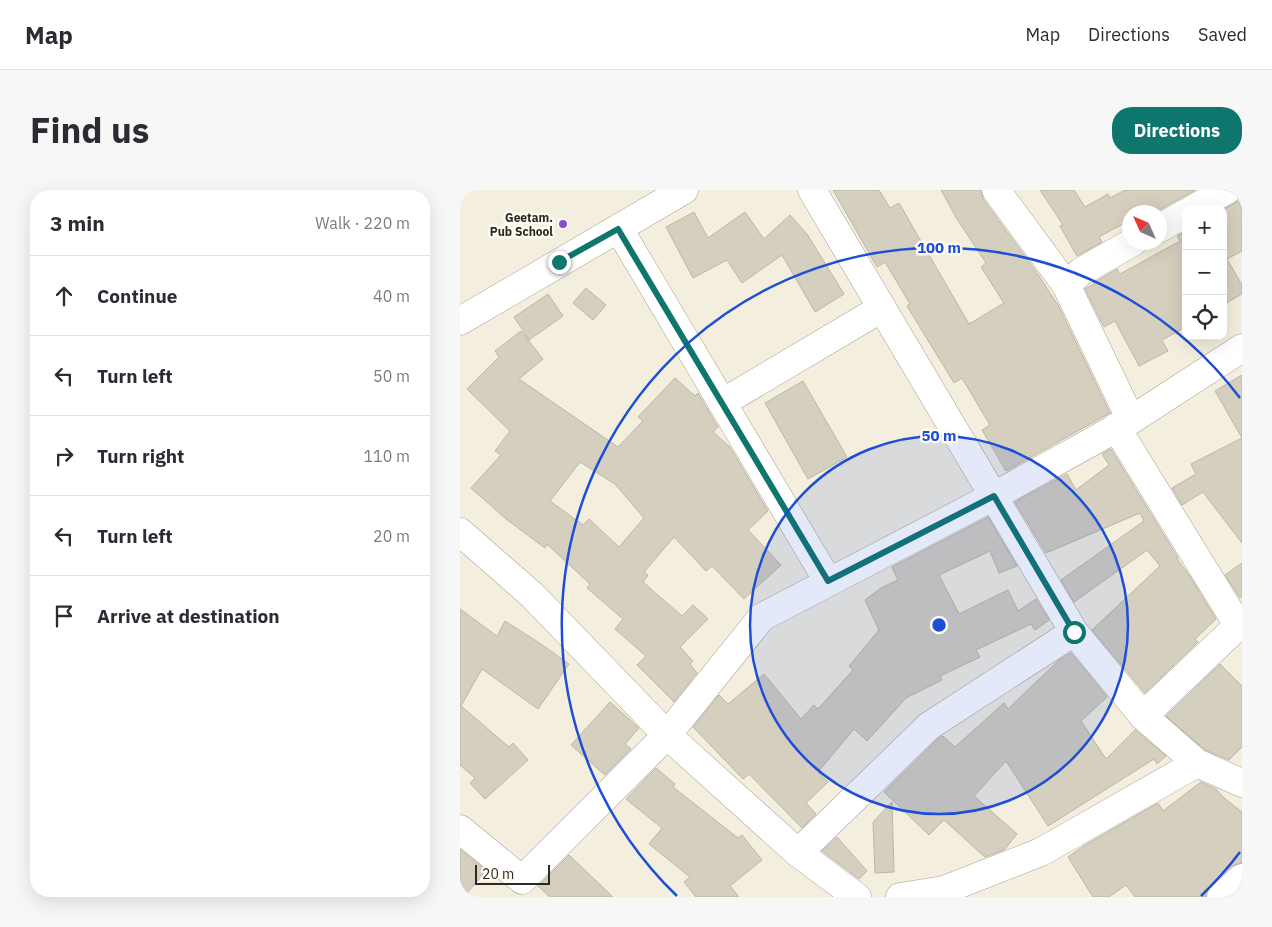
<!DOCTYPE html>
<html lang="en">
<head>
<meta charset="utf-8">
<style>
	:root { --surface:#fff; --page:#f7f7f7; --text:#2b2b33; --muted:#7c7c81; --line:#e1e1e2; --accent:#0f766e }
	body { margin:0; font-family:"IBM Plex Sans",sans-serif; background:var(--page); color:var(--text) }
	.controls { position:absolute; right:15px; top:15px; display:grid; overflow:hidden; border-radius:10px; box-shadow:0 5px 20px #0002 }
	.controls button { width:45px; height:45px; display:grid; place-items:center; padding:0; border:0; border-bottom:1px solid var(--line); background:var(--surface); color:var(--text); font:25px sans-serif }
	.compass { position:absolute; left:662px; top:15px; width:45px; height:45px; border-radius:50%; background:var(--surface); box-shadow:0 5px 20px #0002; rotate:315deg }
	.scale { position:absolute; left:15px; bottom:12px; width:75px; box-sizing:border-box; padding-left:5px; border:2px solid #2b2923; border-top:0; font-size:14px; line-height:18px; white-space:nowrap; color:#2b2923; -webkit-text-stroke:4px #fefbf1; paint-order:stroke }
	.stop { position:absolute; width:15px; height:15px; margin:-11px; border:4px solid #0f766e; border-radius:50%; background:#fff }
	.stop.end { background:#0f766e; border-color:#fff; box-shadow:0 1px 5px #0008 }
	.list { margin:0; padding:0; list-style:none }
	h2 { display:flex; justify-content:space-between; align-items:center; height:65px; margin:0; padding:0 20px; font-size:21px }
	h2 small { font-size:16px; font-weight:400; color:var(--muted) }
	.list li { display:grid; grid-template-columns:32px 1fr auto; gap:15px; align-items:center; box-sizing:border-box; height:80px; padding:0 20px; border-top:1px solid var(--line) }
	.list b { display:block; font-size:19px; white-space:nowrap }
	.list em { font-size:16px; font-style:normal; color:var(--muted) }
	.icon { flex:none; width:28px; height:28px; fill:none; stroke:currentColor; stroke-width:2; stroke-linecap:round; stroke-linejoin:round }
	.map { position:relative; flex:none; width:782px; height:707px; overflow:hidden; border-radius:20px }
	header { display:flex; align-items:center; gap:30px; box-sizing:border-box; height:70px; padding:0 25px; background:var(--surface); border-bottom:1px solid var(--line) }
	header strong { font-size:24px }
	nav { display:flex; gap:28px; margin-inline-start:auto; font-size:18px }
	.intro { display:flex; align-items:center; justify-content:space-between; box-sizing:border-box; height:120px; padding:0 30px }
	h1 { margin:0; font-size:35px }
	.button { padding:12px 22px; border-radius:20px; background:var(--accent); color:#fff; font-size:18px; font-weight:700 }
	main { display:flex; gap:30px; padding:0 30px }
	aside { flex:1; background:var(--surface); border-radius:20px; box-shadow:0 5px 20px #0002 }
	.map>svg:first-child { display:block }
</style>
</head>
<body>
<header>
<strong>Map</strong>
<nav><a>Map</a><a>Directions</a><a>Saved</a></nav>
</header>
<div class="intro"><h1>Find us</h1><a class="button">Directions</a></div>
<main>
<aside>
<h2>3 min<small>Walk · 220 m</small></h2>
<ul class="list">
<li><svg class="icon" aria-label="ahead" viewBox="0 0 24 24"><path d="M12 20V5M6 11l6-6 6 6"/></svg><div><b>Continue</b></div><em>40 m</em></li>
<li><svg class="icon" aria-label="left" viewBox="0 0 24 24"><path d="M17 20v-9H6M10 6l-5 5 5 5"/></svg><div><b>Turn left</b></div><em>50 m</em></li>
<li><svg class="icon" aria-label="right" viewBox="0 0 24 24"><path d="M7 20v-9h11M14 6l5 5-5 5"/></svg><div><b>Turn right</b></div><em>110 m</em></li>
<li><svg class="icon" aria-label="left" viewBox="0 0 24 24"><path d="M17 20v-9H6M10 6l-5 5 5 5"/></svg><div><b>Turn left</b></div><em>20 m</em></li>
<li><svg class="icon" aria-label="arrive" viewBox="0 0 24 24"><path d="M6 21V4h12l-3 4 3 4H6"/></svg><div><b>Arrive at destination</b></div></li>
</ul>
</aside>
<div class="map">
<svg width="782" height="707" viewBox="0 0 782 707">
	<rect width="100%" height="100%" fill="#f3eedd"/>
	<g fill="#d4cfbe" stroke="#bbb6a6" fill-rule="evenodd">
		<path d="M373 0H419L430 18 439 13 509 134 544 113 521 77 526 73 497 29 481 0H521L523 9 575 80 598 115 650 223 546 281 522 240 530 235 502 188 494 193 447 116 450 114 425 72 417 77Z"/>
		<path d="M580 0H614L625 17 648 4 650 8 665 0H735L696 22H670V30L639 47 642 52 617 66 600 36 603 35Z"/>
		<path d="M778 11 782 19V61L767 69 782 95V104L763 115V20Z"/>
		<path d="M234 22 248 48 285 22 304 49 330 25 347 44 384 104 355 122 322 65 282 93 267 70 233 88 206 37Z"/>
		<path d="M726 41V137L702 150 708 161 679 176 655 131 644 137 625 99 634 94 633 93 657 79 660 84 720 51 717 46Z"/>
		<path d="M126 98 146 115 133 130 113 113Z"/>
		<path d="M88 104 103 126 69 150 54 127Z"/>
		<path d="M61 141 83 169 59 189 158 257 183 231 178 227 215 188 235 206 238 203 258 237 253 242 270 257 308 321 288 340 321 375 284 409 252 376 246 381 214 347 184 382 188 385 183 392 222 426 233 415 248 429 220 457 233 471 230 474 237 483 214 512 177 475 186 466 155 439 163 429 127 398 130 394 87 354 85 358 46 329 11 298 41 265 35 261 50 241 7 199 39 167 35 161ZM120 272 155 294 184 328 159 357 129 329 123 335 90 311Z"/>
		<path d="M782 185V353L743 302 722 315 712 298 736 284 731 274 782 248 755 201Z"/>
		<path d="M343 191 387 267 348 289 305 213Z"/>
		<path d="M651 259 718 368 717 369 729 385 756 429 735 449 738 452 685 503 632 440 700 376 687 360 614 412 601 390 684 331 680 323 586 363 555 312 607 284 616 300 649 275 642 264Z"/>
		<path d="M528 327 557 376 539 383 530 361 479 385 499 424 548 400 558 421 576 409 589 430 575 440 571 434 516 460 520 467 480 486 482 490 446 508 407 551 394 539 358 582 368 592 346 613 356 624 342 638 289 584 283 589 233 537 259 505 268 514 304 484 341 529 354 515 358 519 393 480 389 476 419 440 405 410 421 398 438 390 432 377Z"/>
		<path d="M782 373V406L780 408 765 385Z"/>
		<path d="M0 419 37 446 45 431 81 454 109 474 78 519 22 479 1 516 49 557 53 553 68 570 25 609 10 593 15 588 0 575Z"/>
		<path d="M611 463 647 507 621 531 646 569 675 540 706 566 697 574 694 569 588 636 546 571 514 606 557 644 544 660 525 667 484 630 469 645 424 602 479 548 483 546 495 557 544 513 548 519 598 471Z"/>
		<path d="M760 474 782 496V557L769 570 745 560 706 526Z"/>
		<path d="M150 512 179 538 165 554 171 559 145 585 111 555Z"/>
		<path d="M196 578 215 594 213 597 278 648 282 645 302 670 270 696 279 707H236L224 692 230 687 189 654 202 638 166 609Z"/>
		<path d="M741 592 756 599 764 608 782 622V673L772 676 751 695 746 702V707H675L666 695 649 707H633L608 667 625 655 698 613 703 621Z"/>
		<path d="M432 612 434 682 415 683 413 632Z"/>
		<path d="M377 647 407 681 399 689 362 661Z"/>
		<path d="M0 659 26 680 4 707H0Z"/>
		<path d="M109 665 153 707H90L78 696Z"/>
	</g>
	<g fill="none" stroke-linecap="round" stroke-linejoin="round">
		<defs>
			<g id="minor">
				<path d="M352 0 614 442 683 526 737 573 782 593"/>
				<path d="M536 0 606 95 671 230"/>
				<path d="M733 19 767 0"/>
				<path d="M700 38 726 23"/>
				<path d="M159 39 368 391"/>
				<path d="M606 95 622 81 673 52"/>
				<path d="M0 131 224 0"/>
				<path d="M262 213 422 118"/>
				<path d="M656 237 778 435"/>
				<path d="M0 342 72 405 207 545 338 663 397 707"/>
				<path d="M683 526 782 432"/>
				<path d="M0 639 62 690 207 545 302 427 534 306 671 230 782 158"/>
				<path d="M338 663 469 536 614 442"/>
				<path d="M440 707 484 700 581 662 737 573"/>
				<path d="M761 707 782 688"/>
			</g>
		</defs>
		<use href="#minor" stroke="#a7a293" stroke-width="29"/>
		<use href="#minor" stroke="#fff" stroke-width="28"/>
	</g>
	<g fill="none" stroke-linecap="round" stroke-linejoin="round">
		<path stroke="#0f766e" stroke-width="6" d="M99 72 158 39 368 391 534 306 614 442"/>
	</g>
	<circle cx="479" cy="435" r="189" fill="#1d4ed8" fill-opacity=".12"/>
	<g fill="none" stroke="#1d4ed8" stroke-width="2.5">
		<circle cx="479" cy="435" r="189"/>
		<path d="M780 662A377 377 0 0 1 741 706M217 706A377 377 0 1 1 780 208"/>
	</g>
	<circle fill="#8650c8" stroke="#fefbf1" stroke-width="2" cx="103" cy="34" r="5"/>
	<g text-anchor="middle" dominant-baseline="central" stroke-width="5" stroke-linejoin="round" paint-order="stroke">
		<g font-size="12" font-weight="bold" fill="#2b2923" stroke="#fefbf1" text-anchor="end">
			<text x="93" y="27">Geetam.<tspan x="93" dy="14">Pub School</tspan></text>
		</g>
	</g>
	<circle cx="479" cy="435" r="8" fill="#1d4ed8" stroke="#fefbf1" stroke-width="2.5"/>
	<g font-size="15" text-anchor="middle" font-weight="bold" fill="#1d4ed8" stroke="#fefbf1" stroke-width="5" stroke-linejoin="round" paint-order="stroke">
		<text x="479" y="63">100 m</text>
		<text x="479" y="251">50 m</text>
	</g>
</svg>
<div class="controls">
<button>+</button>
<button>−</button>
<button><svg class="icon" aria-label="locate" viewBox="0 0 24 24"><circle cx="12" cy="12" r="6"/><path d="M12 2v4M12 18v4M2 12h4M18 12h4"/></svg></button>
</div>
<svg class="compass" viewBox="-18 -18 36 36"><path d="M0-13l5 13h-10z" fill="#e53935"/><path d="M0 13l5-13h-10z" fill="#7c7c81"/></svg>
<div class="scale">20 m</div>
<div class="stop" style="left:614px;top:442px"></div>
<div class="stop end" style="left:99px;top:72px"></div>
</div>
</main>
</body>
</html>
